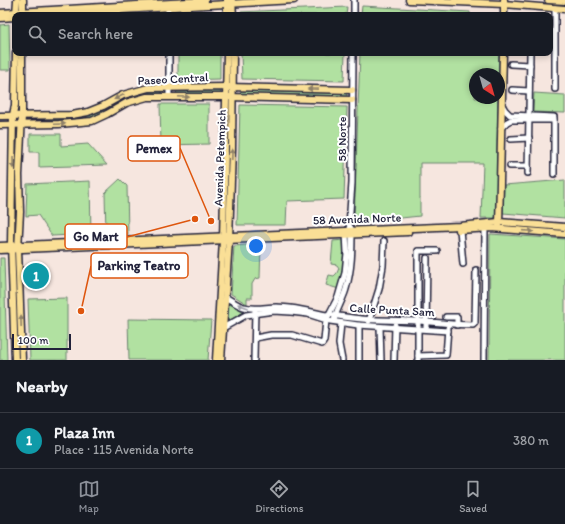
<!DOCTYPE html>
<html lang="en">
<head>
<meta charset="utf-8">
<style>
	:root { --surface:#171b24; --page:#20242c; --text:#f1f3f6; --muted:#9ea1a6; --line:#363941; --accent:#8c9099 }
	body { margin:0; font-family:Itim,sans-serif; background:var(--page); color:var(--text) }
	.compass { position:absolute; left:469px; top:68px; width:36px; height:36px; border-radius:50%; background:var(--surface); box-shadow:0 2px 6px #0003; rotate:143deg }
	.scale { position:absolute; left:12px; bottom:10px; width:59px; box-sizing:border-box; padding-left:4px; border:2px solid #22223b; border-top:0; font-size:11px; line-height:14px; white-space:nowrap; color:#22223b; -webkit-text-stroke:3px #fff; paint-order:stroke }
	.you { position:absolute; left:256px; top:246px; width:14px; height:14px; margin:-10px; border:3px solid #fff; border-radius:50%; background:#1a73e8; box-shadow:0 0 0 6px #1a73e833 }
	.badge { display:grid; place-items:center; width:26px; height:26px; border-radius:50%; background:var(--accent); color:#fff; font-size:13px; font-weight:700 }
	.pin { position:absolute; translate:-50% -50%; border:2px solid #fff; box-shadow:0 1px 4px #0006 }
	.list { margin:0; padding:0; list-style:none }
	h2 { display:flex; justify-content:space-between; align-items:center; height:52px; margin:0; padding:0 16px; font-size:17px }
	h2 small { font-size:13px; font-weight:400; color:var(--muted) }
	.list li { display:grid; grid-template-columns:26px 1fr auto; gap:12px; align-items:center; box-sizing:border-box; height:56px; padding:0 16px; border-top:1px solid var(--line) }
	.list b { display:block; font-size:15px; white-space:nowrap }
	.list p { margin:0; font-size:13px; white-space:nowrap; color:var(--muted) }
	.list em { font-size:13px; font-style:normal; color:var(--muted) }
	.icon { flex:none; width:22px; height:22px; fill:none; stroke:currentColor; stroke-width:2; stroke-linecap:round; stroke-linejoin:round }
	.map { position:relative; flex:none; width:565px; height:360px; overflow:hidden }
	.search { position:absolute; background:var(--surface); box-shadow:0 2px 6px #0003; left:12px; right:12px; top:12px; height:44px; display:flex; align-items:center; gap:10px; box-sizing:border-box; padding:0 14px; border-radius:8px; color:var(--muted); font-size:15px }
	.sheet { height:108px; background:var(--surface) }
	nav { display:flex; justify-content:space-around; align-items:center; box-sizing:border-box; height:56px; border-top:1px solid var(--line); background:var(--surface); font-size:11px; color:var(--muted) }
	nav a { display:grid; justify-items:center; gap:2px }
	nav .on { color:var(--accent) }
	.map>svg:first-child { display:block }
</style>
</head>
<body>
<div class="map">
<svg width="565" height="360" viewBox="0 0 565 360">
	<rect width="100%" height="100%" fill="#f6e6df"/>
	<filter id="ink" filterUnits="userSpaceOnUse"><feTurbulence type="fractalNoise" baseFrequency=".025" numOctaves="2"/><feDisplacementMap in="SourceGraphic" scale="8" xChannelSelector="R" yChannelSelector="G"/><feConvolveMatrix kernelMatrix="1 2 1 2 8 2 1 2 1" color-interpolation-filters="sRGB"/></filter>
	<g filter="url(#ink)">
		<g fill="#b1e1a1" stroke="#6a826e">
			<path d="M362 6 470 12V15H361Z"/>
			<path d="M347 7 346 15H240V12Z"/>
			<path d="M9 24 10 70H0V25Z"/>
			<path d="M178 53H220V79L178 80Z"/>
			<path d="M241 53H345L344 81 242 79Z"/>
			<path d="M360 53H499V74H475V98H498L496 214 495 218H481L483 163H420V216L354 223Z"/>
			<path d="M161 91 162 93 160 94 134 97 118 103 99 114 84 119 71 121 30 119 32 118C52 118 72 121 91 115 101 112 109 105 118 100 132 94 146 92 161 91Z"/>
			<path d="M178 91H219L221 92 219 94H178L176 92Z"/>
			<path d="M241 91 346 93 347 95 346 97 240 94Z"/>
			<path d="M534 93 565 95V113L533 112Z"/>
			<path d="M160 104H209V144L161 145Z"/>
			<path d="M240 105 347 107 344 199 287 201 286 225H237Z"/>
			<path d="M30 134H61V146L88 144 107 165 39 167V152H30Z"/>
			<path d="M120 179 127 186 128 234H106L105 193Z"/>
			<path d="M565 180V218L503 213 504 185Z"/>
			<path d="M90 181 91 234 52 236 38 215 26 216 27 184Z"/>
			<path d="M490 234 565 239V360H489Z"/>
			<path d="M344 240 345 259 339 289 326 285 329 275 334 276 337 273 339 268 337 265 331 264 333 241Z"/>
			<path d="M261 244 260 278 255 279 252 284V298H247V304L231 294 234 246Z"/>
			<path d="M0 258H4L7 360H0Z"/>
			<path d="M67 298V360H30L28 299Z"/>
			<path d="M229 303 244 312 228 321Z"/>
			<path d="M128 319 211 320 208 360H129Z"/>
		</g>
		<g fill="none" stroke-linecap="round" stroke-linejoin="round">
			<defs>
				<g id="minor">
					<path d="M168 4V15"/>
					<path d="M354 15V0"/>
					<path d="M169 53V96"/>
					<path d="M511 64 530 65"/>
					<path d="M555 89V8"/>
					<path d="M512 90 529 91"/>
					<path d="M502 105 505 110 510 115 554 117V174"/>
					<path d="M501 128 507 122 511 120H554"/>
					<path d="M511 139 529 138"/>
					<path d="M510 166H528"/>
					<path d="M528 173 530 53"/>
					<path d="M460 230 463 264"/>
					<path d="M225 297C231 300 238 306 244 307 255 310 266 307 276 307 293 307 309 311 326 315L329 314C358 321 389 320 418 321 436 322 454 325 473 325L475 323 476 270"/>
					<path d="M446 317H457V325"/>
					<path d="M334 321C336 310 343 300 346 289 352 269 352 250 352 230L349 225 352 183 353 53"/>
					<path d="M369 321 379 289 383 266 384 241"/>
					<path d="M341 323 339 344 342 360"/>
					<path d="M359 325V360"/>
					<path d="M380 327 381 360"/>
					<path d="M223 328 246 315 274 311 291 312 308 314 330 321 358 325 448 331"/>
					<path d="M426 329 427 258"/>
					<path d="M255 338 271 335H292L322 344 324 341 326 320 338 297 345 273 347 253 346 233"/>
					<path d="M418 356 446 355 448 328"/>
					<path d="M254 360 255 309"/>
					<path d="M394 360 395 325"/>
					<path d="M418 360V251H437"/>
					<path d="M484 360 485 229"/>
				</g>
				<g id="major">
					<path d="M409 0 504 4 565 9"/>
					<path d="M548 0 565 1"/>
					<path d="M232 1 233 15"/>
					<path d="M0 13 205 1"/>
					<path d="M23 13V0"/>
					<path d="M16 14 17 0"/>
					<path d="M35 15 294 0"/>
					<path d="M227 15V0"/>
					<path d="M504 15V0"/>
					<path d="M0 18 15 17"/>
					<path d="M0 116 72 115 88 112 103 106 123 95 148 88 227 87 352 90"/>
					<path d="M0 125 59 124 92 121 107 114 126 103 147 97H227L352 100"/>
					<path d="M499 225 503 53"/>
					<path d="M459 230 491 228 565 234"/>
					<path d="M0 246 460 226 499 222 565 227"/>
					<path d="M0 250 408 232"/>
					<path d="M15 360 11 244 13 115 15 105 16 53"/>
					<path d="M22 360 18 249 20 212 19 175 22 115V53"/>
					<path d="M216 360 223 240 227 53"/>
					<path d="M221 360 229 240 232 149 233 53"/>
				</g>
			</defs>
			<use href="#minor" stroke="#22223b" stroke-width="8"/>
			<use href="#major" stroke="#22223b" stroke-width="9"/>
			<use href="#minor" stroke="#fff" stroke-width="5"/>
			<use href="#major" stroke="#fadf96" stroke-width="6"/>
		</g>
		<defs><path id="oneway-solid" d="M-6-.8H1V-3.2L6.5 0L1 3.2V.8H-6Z"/></defs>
		<g fill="#8e8068">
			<use href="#oneway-solid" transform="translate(313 89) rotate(-179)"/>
			<use href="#oneway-solid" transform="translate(119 97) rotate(153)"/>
			<use href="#oneway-solid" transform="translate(184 97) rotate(3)"/>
			<use href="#oneway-solid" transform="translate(60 124) rotate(-2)"/>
			<use href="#oneway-solid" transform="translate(232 154) rotate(-88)"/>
			<use href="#oneway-solid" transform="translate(13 163) rotate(91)"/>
			<use href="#oneway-solid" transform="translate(528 231) rotate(4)"/>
			<use href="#oneway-solid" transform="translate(21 321) rotate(-92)"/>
		</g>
		<use fill="#9c9ca7" href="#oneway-solid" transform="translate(243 306) rotate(-160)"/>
	</g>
	<g text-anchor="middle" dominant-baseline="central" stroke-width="4" stroke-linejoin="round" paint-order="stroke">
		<g font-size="12" fill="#22223b" stroke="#fff">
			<text transform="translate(173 79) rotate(-3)">Paseo Central</text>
			<text transform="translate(342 139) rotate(-90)">58 Norte</text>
			<text transform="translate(220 158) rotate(-88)">Avenida Petempich</text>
			<text transform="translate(357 219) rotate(-2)">58 Avenida Norte</text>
			<text transform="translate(392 310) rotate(3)">Calle Punta Sam</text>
		</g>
	</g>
	<path fill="none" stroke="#de560e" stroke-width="1.5" d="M211 221L180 148M195 219L127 237M81 311L91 266"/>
	<g fill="#de560e" stroke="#fff" stroke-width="1.5">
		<circle cx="211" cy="221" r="4"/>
		<circle cx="195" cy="219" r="4"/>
		<circle cx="81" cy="311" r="4"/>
	</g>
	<g fill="#fff" stroke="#de560e" stroke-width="1.5">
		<rect x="128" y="136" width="52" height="25" rx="4"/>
		<rect x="65" y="224" width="62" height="25" rx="4"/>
		<rect x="91" y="253" width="97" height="25" rx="4"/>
	</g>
	<g font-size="13" text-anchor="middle" font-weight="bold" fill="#22223b">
		<text x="154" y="153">Pemex</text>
		<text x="96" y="241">Go Mart</text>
		<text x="139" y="270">Parking Teatro</text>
	</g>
</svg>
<svg class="compass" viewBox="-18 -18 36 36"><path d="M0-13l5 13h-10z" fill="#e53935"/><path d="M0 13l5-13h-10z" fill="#9ea1a6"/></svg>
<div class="scale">100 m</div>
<div class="you"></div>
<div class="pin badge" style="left:36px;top:276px;background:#0f9aa8">1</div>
<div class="search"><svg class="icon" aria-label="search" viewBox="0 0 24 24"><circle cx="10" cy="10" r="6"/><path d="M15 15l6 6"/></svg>Search here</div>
</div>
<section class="sheet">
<h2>Nearby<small></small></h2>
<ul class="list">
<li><span class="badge" style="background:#0f9aa8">1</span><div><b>Plaza Inn</b><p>Place · 115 Avenida Norte</p></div><em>380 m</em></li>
</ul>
</section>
<nav>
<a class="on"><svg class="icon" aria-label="map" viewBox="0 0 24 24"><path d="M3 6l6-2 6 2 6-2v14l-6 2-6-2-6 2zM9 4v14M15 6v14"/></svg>Map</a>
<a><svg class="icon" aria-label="directions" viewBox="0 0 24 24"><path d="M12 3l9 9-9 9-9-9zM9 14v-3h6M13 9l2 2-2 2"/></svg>Directions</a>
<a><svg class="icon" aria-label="saved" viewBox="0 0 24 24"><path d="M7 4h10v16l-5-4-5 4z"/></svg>Saved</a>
</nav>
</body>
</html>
